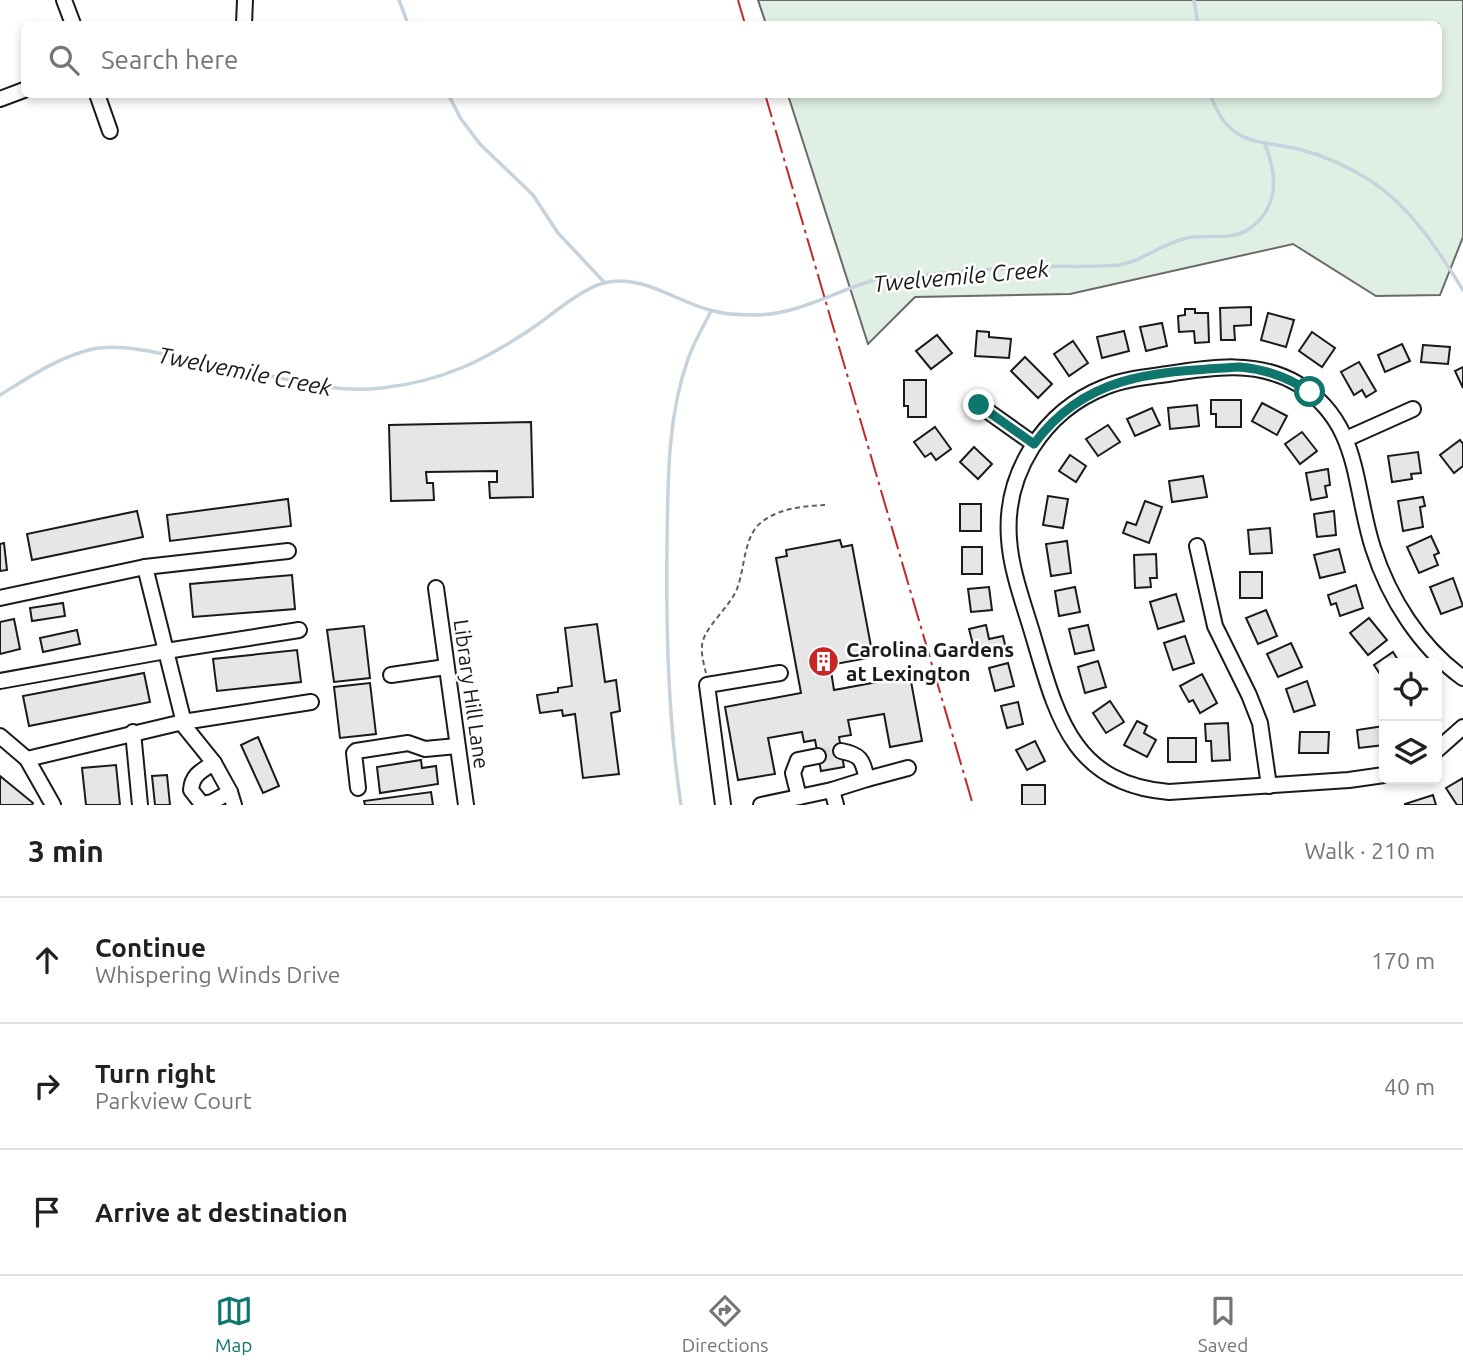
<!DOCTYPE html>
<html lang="en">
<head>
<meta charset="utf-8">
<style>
	:root { --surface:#fff; --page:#f2f2f2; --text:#202124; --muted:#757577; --line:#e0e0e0; --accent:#0f766e }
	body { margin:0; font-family:Ubuntu,sans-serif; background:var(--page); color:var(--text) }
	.controls { position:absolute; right:21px; bottom:21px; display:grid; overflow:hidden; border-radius:10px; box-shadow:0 4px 10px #0003 }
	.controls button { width:63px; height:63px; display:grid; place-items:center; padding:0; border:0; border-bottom:2px solid var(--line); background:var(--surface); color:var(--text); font:35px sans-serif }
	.stop { position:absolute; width:21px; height:21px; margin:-16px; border:5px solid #0f766e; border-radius:50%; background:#fff }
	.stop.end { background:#0f766e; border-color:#fff; box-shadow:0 2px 7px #0008 }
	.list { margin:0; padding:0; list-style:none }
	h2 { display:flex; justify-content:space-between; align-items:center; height:91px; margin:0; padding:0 28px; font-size:30px }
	h2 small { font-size:23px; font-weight:400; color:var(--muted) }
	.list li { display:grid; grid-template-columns:46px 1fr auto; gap:21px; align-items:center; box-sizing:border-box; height:126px; padding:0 28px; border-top:2px solid var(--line) }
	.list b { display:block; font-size:26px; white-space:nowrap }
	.list p { margin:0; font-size:23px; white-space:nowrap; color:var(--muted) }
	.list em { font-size:23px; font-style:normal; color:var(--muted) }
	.icon { flex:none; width:38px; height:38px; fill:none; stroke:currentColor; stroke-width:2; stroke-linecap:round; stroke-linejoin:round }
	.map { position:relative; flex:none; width:1463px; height:805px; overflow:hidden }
	.search { position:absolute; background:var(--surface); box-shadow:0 4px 10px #0003; left:21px; right:21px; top:21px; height:77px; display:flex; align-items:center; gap:18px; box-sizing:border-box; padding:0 24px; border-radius:10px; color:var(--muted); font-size:26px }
	.sheet { height:469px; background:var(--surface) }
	nav { display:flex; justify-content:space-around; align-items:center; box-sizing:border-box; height:98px; border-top:2px solid var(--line); background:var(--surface); font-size:19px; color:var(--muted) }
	nav a { display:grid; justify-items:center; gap:4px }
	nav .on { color:var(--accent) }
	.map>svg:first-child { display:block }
</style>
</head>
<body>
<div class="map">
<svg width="1463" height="805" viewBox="0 0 1463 805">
	<rect width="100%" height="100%" fill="#fff"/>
	<path fill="#e0efe3" stroke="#6a6a6a" stroke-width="2" d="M758 0H1463V237L1440 295 1376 296 1293 244 1070 294 915 297 868 344 788 95 1438 94V24H766Z"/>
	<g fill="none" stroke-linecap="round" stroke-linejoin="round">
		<g stroke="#c6d2dc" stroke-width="3.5">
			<path d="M399 0 408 24"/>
			<path d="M1194 0 1198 24"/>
			<path d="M448 94 461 119 480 144 533 195 558 233 604 282"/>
			<path d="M1210 94C1229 146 1253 139 1298 149 1323 155 1349 167 1371 181 1411 207 1438 250 1463 290"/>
			<path d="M0 395C28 378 57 358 89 350 119 342 165 354 194 361 215 366 236 369 257 373 301 382 336 393 382 388 444 381 486 360 537 325 555 312 583 288 604 283 641 273 677 302 710 310 722 314 739 315 752 315 797 316 836 290 878 279 928 274 978 269 1027 267 1057 265 1088 268 1118 265 1142 262 1162 243 1187 238 1206 234 1232 241 1249 229 1280 207 1277 175 1265 144"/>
			<path d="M681 805C668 718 666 631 667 544 668 482 667 418 688 359 694 342 703 327 711 311"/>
		</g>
	</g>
	<g fill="#e6e6e6" stroke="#1a1a1a" stroke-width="2">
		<path d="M1251 307V325L1234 326 1235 340H1221L1220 308Z"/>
		<path d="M1185 309H1195V313H1208L1209 342 1195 343 1194 331 1179 332 1178 316 1185 315Z"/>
		<path d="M1268 313 1294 320 1286 347 1261 340Z"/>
		<path d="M1162 323 1167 346 1146 351 1140 327Z"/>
		<path d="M977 331 989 332V337L1011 339 1009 358 975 356Z"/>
		<path d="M1124 331 1129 351 1102 358 1097 337Z"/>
		<path d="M1312 332 1335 348 1322 367 1299 351Z"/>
		<path d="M937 335 952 353 931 369 916 351Z"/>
		<path d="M1073 341 1088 363 1069 376 1054 354Z"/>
		<path d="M1402 344 1410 361 1385 372 1378 355Z"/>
		<path d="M1423 345 1450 347 1448 364 1421 362Z"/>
		<path d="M1025 357 1052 384 1038 398 1011 371Z"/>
		<path d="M1359 362 1376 391 1366 397 1362 390 1354 395 1341 372Z"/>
		<path d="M1463 367V388L1455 371Z"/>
		<path d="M904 380H926V417H908V406H904Z"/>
		<path d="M1211 400H1241V427H1216V414H1211Z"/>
		<path d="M1262 403 1287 416 1277 435 1252 421Z"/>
		<path d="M1197 405 1199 426 1170 429 1168 408Z"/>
		<path d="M1152 408 1160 425 1135 436 1127 419Z"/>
		<path d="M531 422 533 497 490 498 489 482H497V471L426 472 427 483H433L434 500 391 501 389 425Z"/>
		<path d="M1108 425 1120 442 1098 456 1086 439Z"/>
		<path d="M935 427 951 449 936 460 931 453 925 457 914 442Z"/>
		<path d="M1302 432 1317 451 1300 464 1285 444Z"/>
		<path d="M1460 440 1463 444V466L1454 473 1440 455Z"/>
		<path d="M974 447 992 464 978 479 960 462Z"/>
		<path d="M1418 452 1421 473 1411 474 1412 479 1392 482 1388 456Z"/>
		<path d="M1070 455 1086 466 1076 482 1059 471Z"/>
		<path d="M1328 469 1330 485 1325 486 1327 497 1311 500 1306 473Z"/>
		<path d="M1203 476 1207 497 1172 502 1169 481Z"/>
		<path d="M1048 496 1068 499 1063 528 1043 525Z"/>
		<path d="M1423 497 1425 506 1420 507 1423 527 1403 531 1398 501Z"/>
		<path d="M288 499 291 526 170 541 167 515Z"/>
		<path d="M1145 501 1162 507 1149 543 1123 533 1127 522 1136 525Z"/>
		<rect x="960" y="504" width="21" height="27"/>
		<path d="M137 511 143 537 32 560 27 534Z"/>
		<path d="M1334 511 1336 535 1317 537 1314 514Z"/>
		<path d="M1270 528 1272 553 1250 554 1248 530Z"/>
		<path d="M1431 536 1439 553 1434 555 1438 565 1419 573 1407 547Z"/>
		<path d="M840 540 842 547 852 545 873 657 830 665 834 690 910 676 922 741 890 747 884 714 848 720 851 735 839 737 844 767 821 771 815 740 804 742 802 732 768 738 775 774 738 780 725 707 801 693 776 558 787 556 786 550Z"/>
		<path d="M1067 541 1071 573 1051 576 1046 544Z"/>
		<path d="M4 543 7 570 0 571V544Z"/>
		<rect x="962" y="547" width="20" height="27"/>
		<path d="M1339 549 1345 572 1320 578 1314 555Z"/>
		<path d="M1156 554 1157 578H1150L1151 587 1135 588 1134 555Z"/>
		<rect x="1240" y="572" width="22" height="26"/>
		<path d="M292 575 295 609 193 617 190 584Z"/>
		<path d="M1453 578 1463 606 1441 614 1430 587Z"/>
		<path d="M1356 585 1363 608 1340 616 1336 603 1331 605 1328 595Z"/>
		<path d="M989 587 992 610 971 612 968 589Z"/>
		<path d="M1075 587 1080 612 1059 616 1055 591Z"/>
		<path d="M1176 594 1184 621 1158 629 1150 602Z"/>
		<path d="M63 603 65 616 32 621 30 608Z"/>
		<path d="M1266 610 1277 636 1258 644 1246 618Z"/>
		<path d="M1369 618 1387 640 1368 655 1350 633Z"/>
		<path d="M14 619 20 649 0 654V622Z"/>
		<path d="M597 624 605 682 616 680 620 711 611 713 619 774 583 778 575 714 563 716 562 710 540 713 537 695 558 692V688L572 686 565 628Z"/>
		<path d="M986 625 989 639 1003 636 1006 649 976 656 969 629Z"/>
		<path d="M1088 625 1094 650 1075 654 1069 629Z"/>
		<path d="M364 626 370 678 334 682 327 630Z"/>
		<path d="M77 630 80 644 43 652 40 638Z"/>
		<path d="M1185 636 1194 663 1173 670 1164 643Z"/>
		<path d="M1291 643 1302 667 1278 677 1267 654Z"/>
		<path d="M297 650 301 682 217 691 213 659Z"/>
		<path d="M1393 652 1400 663H1384V680L1374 665Z"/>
		<path d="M1098 661 1106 687 1085 693 1078 667Z"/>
		<path d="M1008 663 1014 686 995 691 989 668Z"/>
		<path d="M144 673 150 702 29 726 23 696Z"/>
		<path d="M1202 674 1217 703 1200 713 1193 700 1189 702 1180 686Z"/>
		<path d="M1307 681 1315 705 1294 712 1286 689Z"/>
		<path d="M370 683 376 734 340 738 334 687Z"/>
		<path d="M1110 701 1124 722 1106 733 1093 713Z"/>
		<path d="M1018 702 1023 724 1007 728 1001 706Z"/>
		<path d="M1137 721 1147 726 1144 733 1156 740 1147 757 1124 745Z"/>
		<path d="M1228 723 1230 760 1212 761 1211 741H1206L1205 724Z"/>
		<path d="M1384 726V745L1359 748 1357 730Z"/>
		<path d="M1300 732H1329L1328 753H1299Z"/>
		<path d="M258 737 279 786 263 793 241 745Z"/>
		<rect x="1168" y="738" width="28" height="24"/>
		<path d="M1035 741 1045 761 1027 770 1016 750Z"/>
		<path d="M421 760 422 768 436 766 438 784 380 793 377 767Z"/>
		<path d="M116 765 120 805H86L82 768Z"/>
		<path d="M167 775 170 805H155L152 776Z"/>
		<path d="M0 776 33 803 32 805H0Z"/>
		<path d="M1463 778V805H1457L1446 788Z"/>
		<rect x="1022" y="785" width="23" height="20"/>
		<path d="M431 792 433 805H365L364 801Z"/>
		<path d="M1433 795 1436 805H1405V804Z"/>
	</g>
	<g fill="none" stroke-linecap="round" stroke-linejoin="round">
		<path stroke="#ddd" stroke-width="14" stroke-dasharray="14 7" stroke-linecap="butt" d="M818 756 841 751"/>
		<defs>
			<g id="minor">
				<path d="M64 0 73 24"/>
				<path d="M244 24 245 0"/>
				<path d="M97 94 110 131"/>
				<path d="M0 99 24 90"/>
				<path d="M979 405 1034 444"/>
				<path d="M1346 439 1413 409"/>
				<path d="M1197 546 1215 626 1249 695 1260 723 1269 786"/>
				<path d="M145 567 288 551"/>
				<path d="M436 588 466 805"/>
				<path d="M0 598 145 567 185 727 214 763 230 792 234 805"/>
				<path d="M391 675 446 667"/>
				<path d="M0 681 166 651 299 630"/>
				<path d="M133 732 140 805"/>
				<path d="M0 736 27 759 53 805"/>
				<path d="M1437 750 1463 727"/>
				<path d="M841 751C862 755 862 760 867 779L908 768"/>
				<path d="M27 759 183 722 311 702"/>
				<path d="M214 763C201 771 192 775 191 790L202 804 212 802 230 792"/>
				<path d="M1384 775 1349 780 1169 792C1070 784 1056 712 1032 632 1023 602 1011 570 1009 539 1004 473 1044 411 1105 387 1124 379 1147 377 1168 374 1212 367 1258 360 1298 384 1361 423 1353 486 1373 548 1389 598 1420 647 1463 678"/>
				<path d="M358 788 354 753 356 751 408 743 425 749 457 746"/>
				<path d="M832 790 836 805"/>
				<path d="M799 797 793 773 798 760 818 756"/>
				<path d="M723 805 707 685 780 673"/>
				<path d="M761 805 832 790 867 779"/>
			</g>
		</defs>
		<use href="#minor" stroke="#1a1a1a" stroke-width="18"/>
		<path stroke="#5f5f5f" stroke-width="2" stroke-dasharray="5 3.5" stroke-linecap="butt" d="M706 673C704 665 701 654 702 646 703 627 732 606 738 586 745 566 744 534 763 521 781 508 804 506 825 505"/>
		<use href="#minor" stroke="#fff" stroke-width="14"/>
		<g stroke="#c62828" stroke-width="2" stroke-dasharray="24 5 3.5 5" stroke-linecap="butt">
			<path d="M738 0 745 24"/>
			<path d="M765 94 973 805"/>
		</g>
	</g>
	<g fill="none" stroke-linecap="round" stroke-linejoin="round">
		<path stroke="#0f766e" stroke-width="9" d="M979 405 1034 444C1086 373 1157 372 1239 367 1266 369 1288 377 1310 392"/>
	</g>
	<defs>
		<symbol id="building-disc" viewBox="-11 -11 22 22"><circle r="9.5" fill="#c62828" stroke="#fff"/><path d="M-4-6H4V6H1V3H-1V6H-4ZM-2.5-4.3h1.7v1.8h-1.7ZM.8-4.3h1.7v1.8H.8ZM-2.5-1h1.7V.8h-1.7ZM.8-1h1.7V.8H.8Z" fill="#fff"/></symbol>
	</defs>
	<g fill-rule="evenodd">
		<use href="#building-disc" x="806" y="644" width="35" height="35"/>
	</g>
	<g text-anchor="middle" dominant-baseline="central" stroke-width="5" stroke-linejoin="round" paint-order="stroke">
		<g font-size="21" font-weight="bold" fill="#1a1a1a" stroke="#fff" text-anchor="start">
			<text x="846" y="649">Carolina Gardens<tspan x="846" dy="24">at Lexington</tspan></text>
		</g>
		<g font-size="21" fill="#1a1a1a" stroke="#fff">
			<text transform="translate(472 694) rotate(82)">Library Hill Lane</text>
		</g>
		<g font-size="23" font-style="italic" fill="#1a1a1a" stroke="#fff">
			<text transform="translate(961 276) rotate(-5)">Twelvemile Creek</text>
			<text transform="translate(245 371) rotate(11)">Twelvemile Creek</text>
		</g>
	</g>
</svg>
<div class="controls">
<button><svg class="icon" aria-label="locate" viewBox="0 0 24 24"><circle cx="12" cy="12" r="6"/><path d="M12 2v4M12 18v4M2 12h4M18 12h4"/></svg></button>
<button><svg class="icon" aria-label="layers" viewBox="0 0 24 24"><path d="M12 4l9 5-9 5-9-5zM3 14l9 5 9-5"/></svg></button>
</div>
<div class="stop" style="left:1310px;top:392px"></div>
<div class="stop end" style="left:979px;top:405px"></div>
<div class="search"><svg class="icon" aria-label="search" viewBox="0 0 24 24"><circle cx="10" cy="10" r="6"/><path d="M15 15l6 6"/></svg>Search here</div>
</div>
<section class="sheet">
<h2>3 min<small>Walk · 210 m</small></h2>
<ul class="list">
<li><svg class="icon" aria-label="ahead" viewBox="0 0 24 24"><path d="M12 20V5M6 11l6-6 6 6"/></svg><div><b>Continue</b><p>Whispering Winds Drive</p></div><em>170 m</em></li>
<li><svg class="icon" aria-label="right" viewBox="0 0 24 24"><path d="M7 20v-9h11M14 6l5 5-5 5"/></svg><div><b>Turn right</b><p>Parkview Court</p></div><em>40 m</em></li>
<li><svg class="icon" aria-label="arrive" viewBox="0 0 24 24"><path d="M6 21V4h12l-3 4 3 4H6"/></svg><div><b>Arrive at destination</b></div></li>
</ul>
</section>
<nav>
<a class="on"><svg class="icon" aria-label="map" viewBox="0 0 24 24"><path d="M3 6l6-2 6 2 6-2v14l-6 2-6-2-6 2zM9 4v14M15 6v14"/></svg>Map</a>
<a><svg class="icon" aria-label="directions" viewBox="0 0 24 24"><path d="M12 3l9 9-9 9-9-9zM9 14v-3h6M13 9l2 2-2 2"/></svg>Directions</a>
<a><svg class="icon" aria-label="saved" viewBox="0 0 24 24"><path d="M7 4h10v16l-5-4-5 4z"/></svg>Saved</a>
</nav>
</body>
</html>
